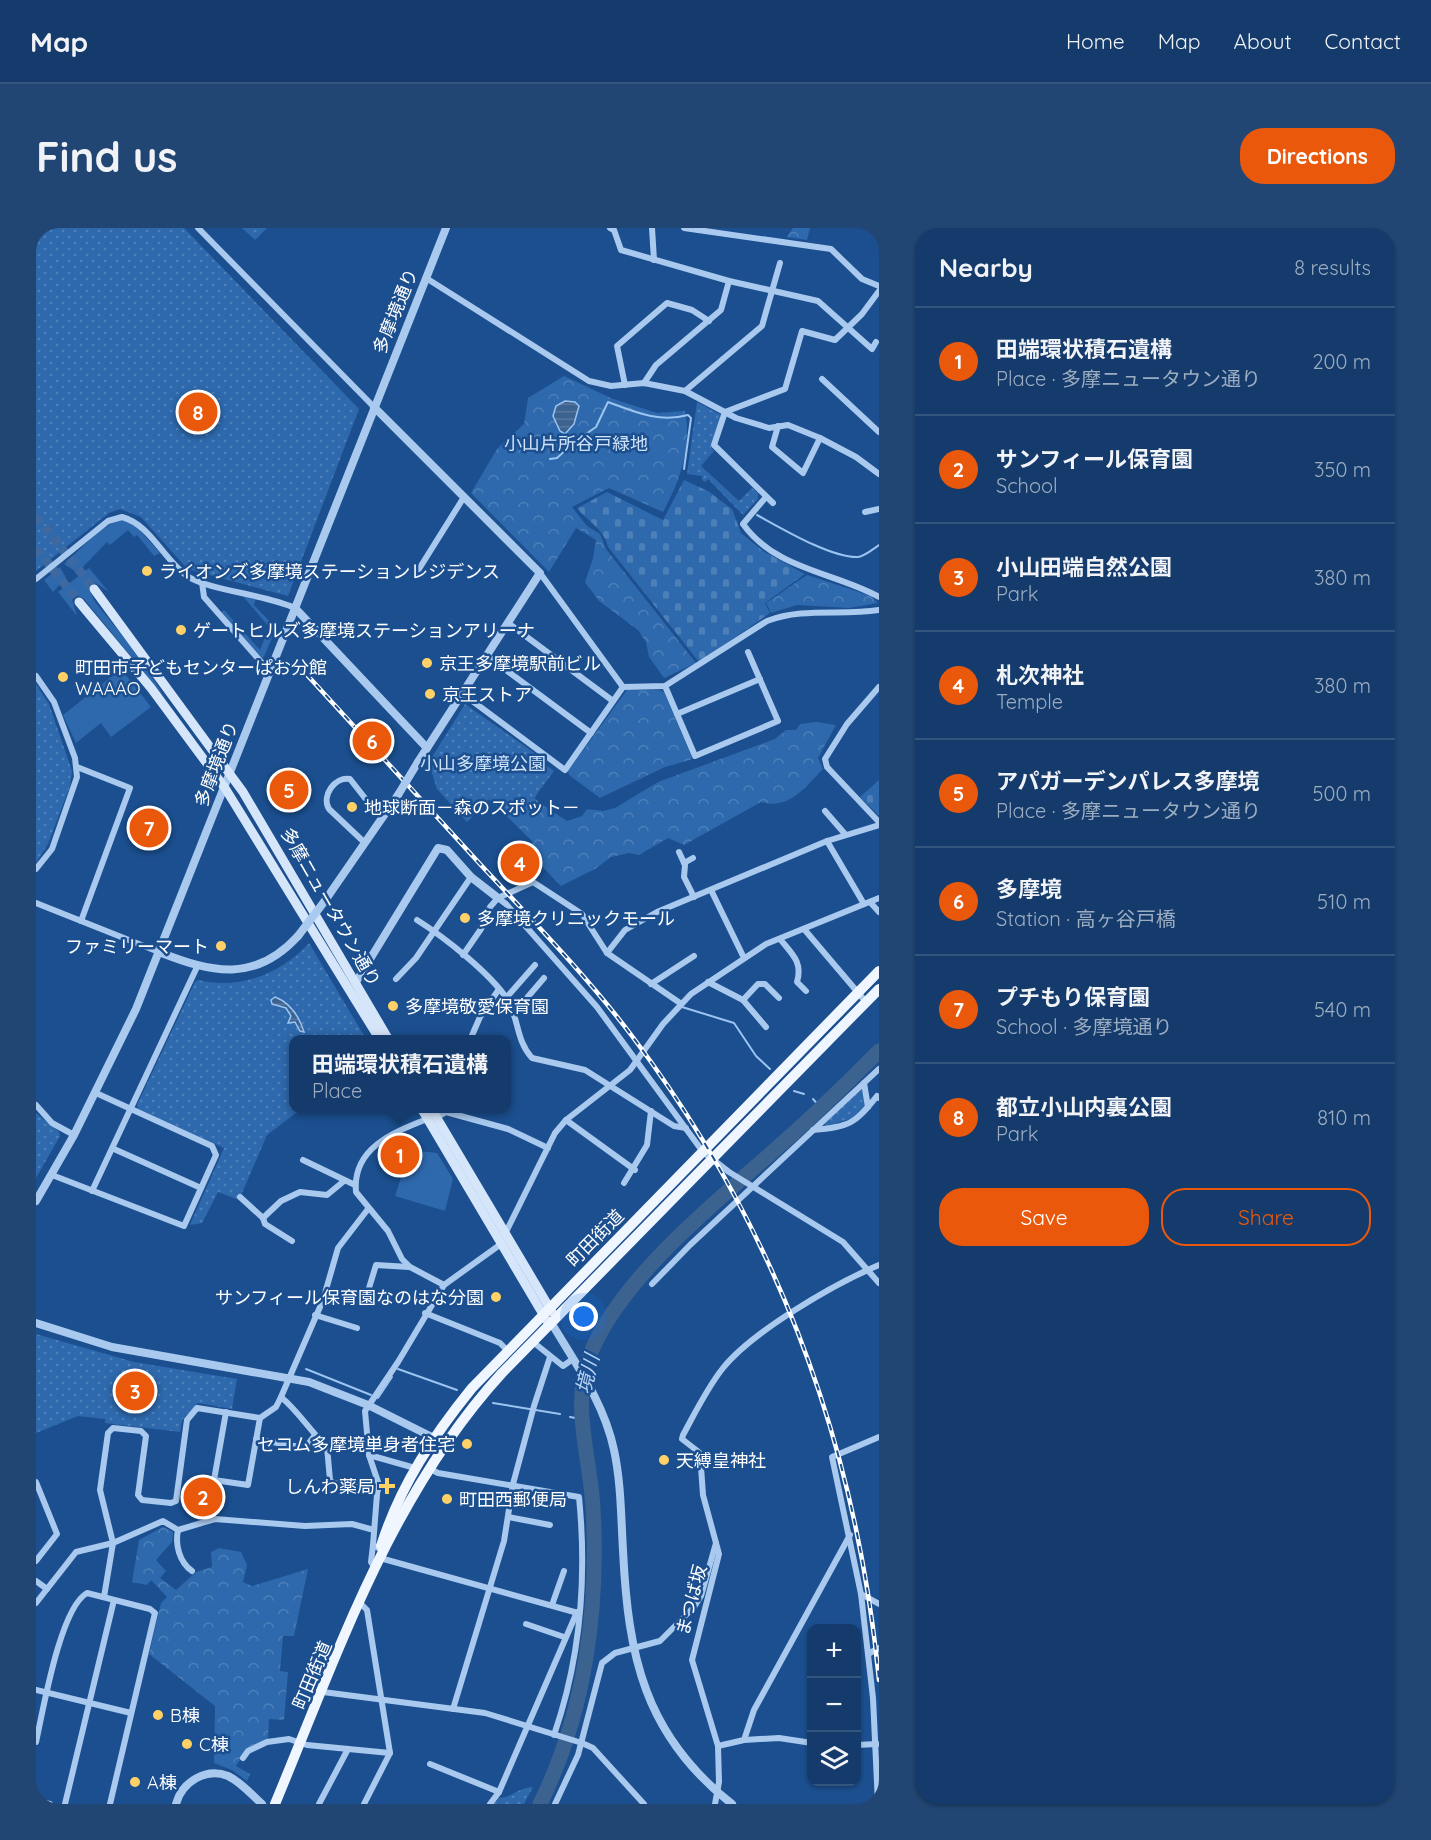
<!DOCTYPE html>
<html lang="en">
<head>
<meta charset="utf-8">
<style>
	:root { --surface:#143b6b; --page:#214673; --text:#f1f3f6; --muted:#9dadc1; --line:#33557e; --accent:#ea580c }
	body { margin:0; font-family:Quicksand,"Noto Sans JP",sans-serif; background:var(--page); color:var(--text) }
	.controls { position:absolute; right:18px; bottom:18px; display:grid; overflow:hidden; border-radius:12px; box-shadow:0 2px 4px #0004 }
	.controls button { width:54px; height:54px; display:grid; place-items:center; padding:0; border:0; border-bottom:2px solid var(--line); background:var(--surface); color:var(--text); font:30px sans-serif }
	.you { position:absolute; left:548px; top:1089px; width:21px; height:21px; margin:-15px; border:4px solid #fff; border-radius:50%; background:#1a73e8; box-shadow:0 0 0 9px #1a73e833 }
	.badge { display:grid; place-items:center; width:39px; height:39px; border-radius:50%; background:var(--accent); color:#fff; font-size:20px; font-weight:700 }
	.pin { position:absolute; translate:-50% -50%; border:3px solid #fff; box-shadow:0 2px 6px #0006 }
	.popup { position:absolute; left:253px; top:807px; width:222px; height:78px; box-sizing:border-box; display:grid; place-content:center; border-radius:12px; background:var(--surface); filter:drop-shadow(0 2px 4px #0005); font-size:20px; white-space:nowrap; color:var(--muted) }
	.popup b { font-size:22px; color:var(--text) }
	.popup::after { content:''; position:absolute; left:50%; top:100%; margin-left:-12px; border:12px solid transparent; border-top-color:var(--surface) }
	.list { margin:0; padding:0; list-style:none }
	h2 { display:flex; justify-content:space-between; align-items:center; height:78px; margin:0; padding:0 24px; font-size:26px }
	h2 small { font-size:20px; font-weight:400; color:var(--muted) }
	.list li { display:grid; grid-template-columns:39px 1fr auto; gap:18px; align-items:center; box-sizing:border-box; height:108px; padding:0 24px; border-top:2px solid var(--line) }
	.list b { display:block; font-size:22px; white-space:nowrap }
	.list p { margin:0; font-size:20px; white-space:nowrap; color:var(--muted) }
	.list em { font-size:20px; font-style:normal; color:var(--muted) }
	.actions { display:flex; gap:12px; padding:18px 24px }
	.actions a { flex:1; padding:14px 0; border:2px solid var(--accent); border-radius:24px; text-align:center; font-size:21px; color:var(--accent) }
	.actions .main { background:var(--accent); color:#fff }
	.icon { flex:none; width:33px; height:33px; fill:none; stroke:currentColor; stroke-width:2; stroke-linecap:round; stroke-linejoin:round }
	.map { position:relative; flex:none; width:843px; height:1576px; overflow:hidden; border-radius:24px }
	header { display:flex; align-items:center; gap:36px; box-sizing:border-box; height:84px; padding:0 30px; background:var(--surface); border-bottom:2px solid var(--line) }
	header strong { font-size:28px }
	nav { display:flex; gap:33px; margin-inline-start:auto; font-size:21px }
	.intro { display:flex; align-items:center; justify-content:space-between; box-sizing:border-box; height:144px; padding:0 36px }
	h1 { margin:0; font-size:42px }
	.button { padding:15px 27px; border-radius:24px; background:var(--accent); color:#fff; font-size:21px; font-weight:700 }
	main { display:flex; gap:36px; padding:0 36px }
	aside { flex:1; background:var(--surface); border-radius:24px; box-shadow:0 2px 4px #0004 }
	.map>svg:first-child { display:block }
</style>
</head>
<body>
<header>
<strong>Map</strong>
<nav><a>Home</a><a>Map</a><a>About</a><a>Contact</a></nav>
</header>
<div class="intro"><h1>Find us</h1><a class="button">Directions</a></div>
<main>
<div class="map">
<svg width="843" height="1576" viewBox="0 0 843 1576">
	<defs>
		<pattern id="forest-crowns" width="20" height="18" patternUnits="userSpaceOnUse" patternTransform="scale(1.5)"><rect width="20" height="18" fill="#2e69ad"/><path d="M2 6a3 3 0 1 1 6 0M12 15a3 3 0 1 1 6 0" fill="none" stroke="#4d80b9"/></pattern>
		<pattern id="cemetery-stones" width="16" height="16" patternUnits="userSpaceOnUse" patternTransform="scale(1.5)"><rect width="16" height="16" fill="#2e69ad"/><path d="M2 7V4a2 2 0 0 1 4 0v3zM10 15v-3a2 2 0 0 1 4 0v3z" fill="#4d80b9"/></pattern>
		<pattern id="park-dots" width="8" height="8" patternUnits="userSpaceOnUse" patternTransform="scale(1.5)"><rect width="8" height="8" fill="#2e69ad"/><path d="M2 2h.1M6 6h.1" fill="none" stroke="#4d80b9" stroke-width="1.8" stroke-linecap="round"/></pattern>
		<pattern id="water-rules" width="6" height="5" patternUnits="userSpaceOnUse" patternTransform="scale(1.5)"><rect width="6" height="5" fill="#3c6290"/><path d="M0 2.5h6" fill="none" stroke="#597aa1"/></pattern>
	</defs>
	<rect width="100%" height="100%" fill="#1b4f8f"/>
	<g fill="#2e69ad">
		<path d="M85 292 100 298 124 325 118 328 101 307 98 309 92 302 74 317 71 314 45 341 40 344 28 336C45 322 63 298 85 292Z"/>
		<path d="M24 339 30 350 17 364 8 352Z"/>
		<path d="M53 340 73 364 55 352 51 357 59 374 99 423 130 471 48 371 39 366 35 368 41 388 22 364Z"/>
		<path d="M205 366 220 370 218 377 240 400 228 429 226 430 185 385 188 382 224 422 233 399Z"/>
		<path d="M85 441 115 479 75 509 65 495 40 515 27 487Z"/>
		<path d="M360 910 374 922 401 925 417 951 409 983 359 968 369 937 352 930Z"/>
	</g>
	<g fill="url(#forest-crowns)">
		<path d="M757 0H774L771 12 751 9Z"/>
		<path d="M528 148 577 171 621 185 649 183C656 219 644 253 627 284L573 260 536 279 551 298 564 306 570 321 660 435 628 450 613 429 610 414 602 402 563 373 549 354 557 330 560 312 540 300 513 344 435 265 461 221 488 196 492 170Z"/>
		<path d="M771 347 835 368 842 375 813 380 761 377 735 385 730 375Z"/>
		<path d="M591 462H623L628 464 656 530 654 532 629 539 564 570 533 547 532 543Z"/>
		<path d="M780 494 800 497 782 530 787 541C769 559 754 582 725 574L648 617 632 610 603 627 593 625 575 629 559 641 525 658 489 621 497 614 453 571 401 561 393 534 502 564 498 571 531 593 546 588 551 581 567 583 579 580 622 554 739 511 750 502H760L764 496Z"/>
		<path d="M127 1299 137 1304 136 1314 120 1332 130 1343 124 1350 140 1362 160 1344 176 1339 175 1324 183 1320 205 1324 211 1337 207 1354 216 1358 272 1341 258 1408H247L244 1443 252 1444 248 1492 233 1491 232 1511 212 1520 200 1538 214 1546 211 1553 196 1542 178 1535 179 1478 113 1426 125 1375 131 1369 115 1352 111 1357 96 1354 103 1312Z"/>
	</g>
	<g fill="url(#cemetery-stones)">
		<path d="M648 252 672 263 696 281 705 305 727 323 769 346 729 375 734 385 663 434 572 319C568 301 552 294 541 280L571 264 627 292Z"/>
		<path d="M843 552V588L824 569Z"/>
	</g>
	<g fill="url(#park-dots)">
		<path d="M0 0H148L323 181 252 368 155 342 154 344 105 289 84 281 73 285 0 343Z"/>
		<path d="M206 0H231L219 12Z"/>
		<path d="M661 174 685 187 675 220 678 223 665 238 703 273 716 260 722 265V271L707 287 672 251 669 254 666 252V248L651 246Z"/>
		<path d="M0 456 13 476 36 543 34 558 12 616 0 635Z"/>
		<path d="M429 476 507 531 506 534 518 543 498 570 510 580C486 586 473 587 453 571L431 594 401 561 393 534Z"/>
		<path d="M273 715 330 811 258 812V880L265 881 231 907 203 972 182 964 166 995 154 997 188 920 102 881 101 877 159 754 162 752C203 762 245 746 273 715Z"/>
		<path d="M826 861 830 878 821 889 790 898 789 895Z"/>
		<path d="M0 885 23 904 24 908 0 950Z"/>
		<path d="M0 1106 98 1134 201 1151 196 1181 162 1175 146 1192 144 1204 69 1195V1191L42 1188 0 1205Z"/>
		<path d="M497 1559 488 1576H458L463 1570C475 1570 484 1559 497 1559Z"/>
	</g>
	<g fill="url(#water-rules)" stroke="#9cc4f0" stroke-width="1.5">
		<path d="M529 173 539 174 543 178 538 196 529 206 524 203 517 188 520 178Z"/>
		<path d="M239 769C255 775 263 788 268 804L264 803 259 794 252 795 255 788 250 780 236 776 235 772Z"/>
	</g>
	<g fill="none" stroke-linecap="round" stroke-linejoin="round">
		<g stroke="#9cc4f0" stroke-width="2">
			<path d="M529 206 534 217 560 199 572 174C599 184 623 195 652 187L655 190 648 241"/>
			<path d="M514 231 521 230 534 218"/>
			<path d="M721 287C745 300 795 330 822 329 829 328 837 321 843 317"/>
			<path d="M646 779 698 795 720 828 734 841"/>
			<path d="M758 863 768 866"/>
			<path d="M777 871 785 880"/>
			<path d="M270 1141 335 1167"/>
			<path d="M362 1141 421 1162"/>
			<path d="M342 1170 356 1149"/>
			<path d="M457 1175 524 1186"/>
			<path d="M534 1189 545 1191"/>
		</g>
		<path stroke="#3c6290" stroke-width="15" d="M504 1576C549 1485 563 1381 557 1280 554 1226 534 1176 555 1124 588 1045 688 968 751 911 783 883 813 853 843 823"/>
		<g stroke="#3d69a0" stroke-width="9" stroke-dasharray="9 4.5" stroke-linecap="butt">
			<path d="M0 288 58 361"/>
			<path d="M0 320 43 374"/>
		</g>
		<g stroke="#a9c9ee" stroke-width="6">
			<path d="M162 0 338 179"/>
			<path d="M574 0 578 2 585 22 693 53 782 73 836 121 840 114"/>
			<path d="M616 0 618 32"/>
			<path d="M648 0 795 21 826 51 843 58"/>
			<path d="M390 50 553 153 575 158 608 155 649 163 700 190 733 200 752 197 784 210 820 229 843 246"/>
			<path d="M786 151 843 204"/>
			<path d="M608 155 620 137 685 82 693 53"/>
			<path d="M589 157 581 118 631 75 656 82 673 93"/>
			<path d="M649 163 726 98 744 35"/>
			<path d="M742 198 736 219 767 245 784 210"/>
			<path d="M730 269 707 296C740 342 798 344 843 369"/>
			<path d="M737 275 678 217 689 184 749 161 766 103 799 112 826 86 843 63"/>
			<path d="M829 284 843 281"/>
			<path d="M383 341 428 269"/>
			<path d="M504 345 587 459"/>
			<path d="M0 351 72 293 86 289C115 297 127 331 151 348 174 363 229 366 259 380"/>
			<path d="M166 354 168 369 234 444"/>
			<path d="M472 395 577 473"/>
			<path d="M451 428 555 505"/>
			<path d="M0 448 18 474 39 530 41 549 16 621 0 641"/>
			<path d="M629 458 659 528 742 493 712 424"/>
			<path d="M587 459 629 458 731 393C768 379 805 388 843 382"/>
			<path d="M843 459 811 496 789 531 791 539 843 594"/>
			<path d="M427 466 529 542 587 459"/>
			<path d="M641 486 724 451"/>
			<path d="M41 539 94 560 45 693"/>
			<path d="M789 583 809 606"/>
			<path d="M791 613 828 676"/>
			<path d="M329 615 293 581C285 568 299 548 314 551L336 579 348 587"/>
			<path d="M643 624 649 637 648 649 658 669"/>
			<path d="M648 635 657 630"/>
			<path d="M675 662 708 730"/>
			<path d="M462 670 470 676 561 779 667 924 693 944 807 1014 843 1055"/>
			<path d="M834 674 843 684"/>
			<path d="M0 675 123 724"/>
			<path d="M381 692C408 709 454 745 471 771 483 790 480 813 496 830L549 842 638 898 650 900"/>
			<path d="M768 701 830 774"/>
			<path d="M744 711C756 726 767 734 761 754L770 763"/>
			<path d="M571 725 589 702 621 684 791 613 843 597"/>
			<path d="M427 727 445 701 454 679 462 670 497 654 546 686 571 725 644 775"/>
			<path d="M360 751 380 730 435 649"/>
			<path d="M672 754 707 772 730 799"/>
			<path d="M615 756 658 728"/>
			<path d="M470 770 499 737"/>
			<path d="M707 772 722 756H729L743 770"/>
			<path d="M474 776 484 778 508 750"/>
			<path d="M434 812 444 789 463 761"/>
			<path d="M828 855 832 879"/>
			<path d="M0 877 16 895 38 907"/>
			<path d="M400 890 410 884 472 901 512 920"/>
			<path d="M391 891C358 904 316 920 320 964L352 1003 366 1031 374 1039 408 1057"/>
			<path d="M530 892 599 942"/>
			<path d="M777 902C813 899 819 896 841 868L843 870"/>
			<path d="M78 921 165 960"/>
			<path d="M267 932 319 957"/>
			<path d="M16 947 148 998 180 927 176 918 60 865"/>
			<path d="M588 955 611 917 615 883"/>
			<path d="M56 963 161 739"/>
			<path d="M204 969 227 990 229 996 256 1013"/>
			<path d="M227 990 245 973 264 964 291 967 308 953"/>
			<path d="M470 1004 519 905 530 892 594 842 627 796 655 766 730 716 843 670"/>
			<path d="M616 1056 654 1017 843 841"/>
			<path d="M333 1060 340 1037 373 1039"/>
			<path d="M389 1085 464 1115 471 1122"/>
			<path d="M279 1087 321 1100"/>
			<path d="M497 1114 527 1138 537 1131"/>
			<path d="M245 1169C263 1184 274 1203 291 1219L294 1252 297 1255 342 1262"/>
			<path d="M190 1184 178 1252 212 1257 224 1190 240 1179 245 1169 287 1072 302 1020 332 981"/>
			<path d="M220 1211 269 1220 279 1207"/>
			<path d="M333 1227 379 1240"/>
			<path d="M394 1241 402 1245 543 1269C551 1350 545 1429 518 1507"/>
			<path d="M0 1254 21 1306 0 1333"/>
			<path d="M472 1289 514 1297"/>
			<path d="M142 1302C139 1316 143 1334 156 1343"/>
			<path d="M337 1317 335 1334 339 1340"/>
			<path d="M344 1321 337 1317 342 1254 333 1227 329 1183 362 1134 408 1057 465 1016"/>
			<path d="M344 1330 542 1385"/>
			<path d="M0 1353 11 1361"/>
			<path d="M825 1366 843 1376"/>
			<path d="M68 1369 77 1315 64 1262 72 1205 77 1200 105 1203 110 1208 102 1267 106 1272 135 1275 140 1273 151 1192 161 1180 224 1190"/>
			<path d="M0 1375 40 1324 77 1315 127 1293 142 1302 179 1291 269 1298 316 1296 338 1302"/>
			<path d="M324 1375 331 1382 354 1525 328 1576"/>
			<path d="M516 1377 528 1343"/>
			<path d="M490 1396 528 1409"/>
			<path d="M832 1426 843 1420"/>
			<path d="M0 1462 95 1485"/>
			<path d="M287 1464 449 1485 546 1515 557 1520 608 1576"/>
			<path d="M417 1481 468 1313 477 1256 498 1178 514 1129"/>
			<path d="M708 1512 743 1510 776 1515"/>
			<path d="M0 1514C7 1483 24 1380 51 1365L114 1381 119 1385 74 1576"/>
			<path d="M820 1517 841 1516"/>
			<path d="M682 1518 708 1512 718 1482 814 1307"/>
			<path d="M207 1530 212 1523 231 1514 253 1511 271 1517 354 1525"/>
			<path d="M394 1536 463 1564"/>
			<path d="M0 1573 14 1576"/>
			<path d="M29 1576 78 1372"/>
			<path d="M283 1576 312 1521"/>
			<path d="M454 1576 463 1564 541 1384"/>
			<path d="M519 1576 542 1527 566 1435 579 1425 624 1413 658 1379 665 1368 680 1315"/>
			<path d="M679 1576 683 1554 682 1518 656 1432 683 1326 667 1267 664 1225 646 1211 647 1207C659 1185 671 1160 687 1140 717 1103 798 1056 843 1037"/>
			<path d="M842 1576 837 1470 825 1366 796 1229 843 1209"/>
		</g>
		<g stroke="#a9c9ee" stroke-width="8">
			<path d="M338 179 504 345 382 534"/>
			<path d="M259 380 391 520"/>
			<path d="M288 674 362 567"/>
			<path d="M123 724C176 745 219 755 262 708"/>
			<path d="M320 754 402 620 411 622 435 649 462 670"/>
			<path d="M0 973 38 907 100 781 410 0"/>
			<path d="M0 1095 76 1119 273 1154 332 1177 410 1216"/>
			<path d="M516 1096C540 1136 568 1175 578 1222 585 1254 585 1289 587 1322 592 1427 608 1507 696 1576"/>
			<path d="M140 1576C146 1554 170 1539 192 1548 205 1554 216 1567 226 1576"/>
		</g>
		<g stroke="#d6e6fa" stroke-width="9">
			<path d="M58 361 207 564 353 812"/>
			<path d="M43 374 115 460 189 560 344 812"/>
			<path d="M385 880 511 1093"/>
			<path d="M395 880 516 1084"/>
		</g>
		<g stroke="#f0f6ff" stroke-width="10">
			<path d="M345 1318C364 1258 397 1208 436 1160L843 743"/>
			<path d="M239 1576C301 1427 355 1266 466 1145L843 761"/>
		</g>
		<defs>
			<path id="rail" d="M261 436C322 502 383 569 444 636 496 692 550 747 596 808 740 999 820 1214 843 1452"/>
		</defs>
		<use href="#rail" stroke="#fff" stroke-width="4.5"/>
		<use href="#rail" stroke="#1b4f8f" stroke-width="2" stroke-dasharray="7" stroke-linecap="butt"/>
		<g stroke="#a9c9ee" stroke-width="8">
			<path d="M362 567 382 534"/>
			<path d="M262 708 288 674"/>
		</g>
	</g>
	<g fill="#ffd166" stroke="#1b4f8f" stroke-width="2">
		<circle cx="111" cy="343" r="6"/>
		<circle cx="145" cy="402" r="6"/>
		<circle cx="391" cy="435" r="6"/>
		<circle cx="27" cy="449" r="6"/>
		<circle cx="394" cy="466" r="6"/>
		<circle cx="316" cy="579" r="6"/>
		<circle cx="429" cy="690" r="6"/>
		<circle cx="185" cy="718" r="6"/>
		<circle cx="357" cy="778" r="6"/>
		<circle cx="460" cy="1069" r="6"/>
		<circle cx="431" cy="1216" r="6"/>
		<circle cx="628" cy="1232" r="6"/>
		<path d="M348 1249h6v6h6v6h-6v6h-6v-6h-6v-6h6z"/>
		<circle cx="411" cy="1271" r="6"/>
		<circle cx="122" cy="1487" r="6"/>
		<circle cx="151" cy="1516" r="6"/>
		<circle cx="99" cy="1554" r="6"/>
	</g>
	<g text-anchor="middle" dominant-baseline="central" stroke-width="5" stroke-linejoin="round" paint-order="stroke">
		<g font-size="18" fill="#fff" stroke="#1b4f8f">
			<text transform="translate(359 83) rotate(-68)">多摩境通り</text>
			<text transform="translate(180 536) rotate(-69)">多摩境通り</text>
			<text transform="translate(295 679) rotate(60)">多摩ニュータウン通り</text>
			<text transform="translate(559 1010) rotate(-45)">町田街道</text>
			<text transform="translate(655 1372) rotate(-75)">まつば坂</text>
			<text transform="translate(276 1447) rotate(-67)">町田街道</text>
		</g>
		<g font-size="18" fill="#cfe3fa" stroke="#1b4f8f">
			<text x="540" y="215">小山片所谷戸緑地</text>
			<text x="447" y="535">小山多摩境公園</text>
		</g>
		<g font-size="18" fill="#fff" stroke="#1b4f8f" text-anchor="start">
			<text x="123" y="343">ライオンズ多摩境ステーションレジデンス</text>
			<text x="157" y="402">ゲートヒルズ多摩境ステーションアリーナ</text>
			<text x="403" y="435">京王多摩境駅前ビル</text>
			<text x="39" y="439">町田市子どもセンターぱお分館<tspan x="39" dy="21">WAAAO</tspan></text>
			<text x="406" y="466">京王ストア</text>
			<text x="328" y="579">地球断面－森のスポット－</text>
			<text x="441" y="690">多摩境クリニックモール</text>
			<text x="173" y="718" text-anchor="end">ファミリーマート</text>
			<text x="369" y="778">多摩境敬愛保育園</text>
			<text x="448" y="1069" text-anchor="end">サンフィール保育園なのはな分園</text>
			<text x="419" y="1216" text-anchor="end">セコム多摩境単身者住宅</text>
			<text x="640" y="1232">天縛皇神社</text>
			<text x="339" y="1258" text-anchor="end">しんわ薬局</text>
			<text x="423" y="1271">町田西郵便局</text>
			<text x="134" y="1487">B棟</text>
			<text x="163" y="1516">C棟</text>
			<text x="111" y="1554">A棟</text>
		</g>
		<g font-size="20" font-style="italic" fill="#b5d3f5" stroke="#1b4f8f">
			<text transform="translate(551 1146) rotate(-76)">境川</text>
		</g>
	</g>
</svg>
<div class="controls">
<button>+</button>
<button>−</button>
<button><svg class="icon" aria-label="layers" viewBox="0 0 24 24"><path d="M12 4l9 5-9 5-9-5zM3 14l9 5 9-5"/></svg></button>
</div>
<div class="you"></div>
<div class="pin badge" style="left:364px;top:927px">1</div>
<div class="popup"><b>田端環状積石遺構</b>Place</div>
<div class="pin badge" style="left:167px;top:1269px">2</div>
<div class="pin badge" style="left:99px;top:1163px">3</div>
<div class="pin badge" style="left:484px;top:635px">4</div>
<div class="pin badge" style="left:253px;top:562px">5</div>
<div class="pin badge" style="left:336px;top:513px">6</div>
<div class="pin badge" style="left:113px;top:600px">7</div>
<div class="pin badge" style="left:162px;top:184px">8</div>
</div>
<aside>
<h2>Nearby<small>8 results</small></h2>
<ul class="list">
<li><span class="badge">1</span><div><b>田端環状積石遺構</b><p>Place · 多摩ニュータウン通り</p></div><em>200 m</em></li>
<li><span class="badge">2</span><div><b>サンフィール保育園</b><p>School</p></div><em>350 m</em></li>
<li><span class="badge">3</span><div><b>小山田端自然公園</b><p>Park</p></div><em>380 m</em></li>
<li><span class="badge">4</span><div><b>札次神社</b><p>Temple</p></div><em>380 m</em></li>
<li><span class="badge">5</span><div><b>アパガーデンパレス多摩境</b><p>Place · 多摩ニュータウン通り</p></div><em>500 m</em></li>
<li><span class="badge">6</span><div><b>多摩境</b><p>Station · 高ヶ谷戸橋</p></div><em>510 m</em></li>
<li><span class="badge">7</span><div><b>プチもり保育園</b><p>School · 多摩境通り</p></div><em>540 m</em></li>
<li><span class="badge">8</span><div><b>都立小山内裏公園</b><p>Park</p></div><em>810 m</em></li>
</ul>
<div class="actions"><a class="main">Save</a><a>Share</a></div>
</aside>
</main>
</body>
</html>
